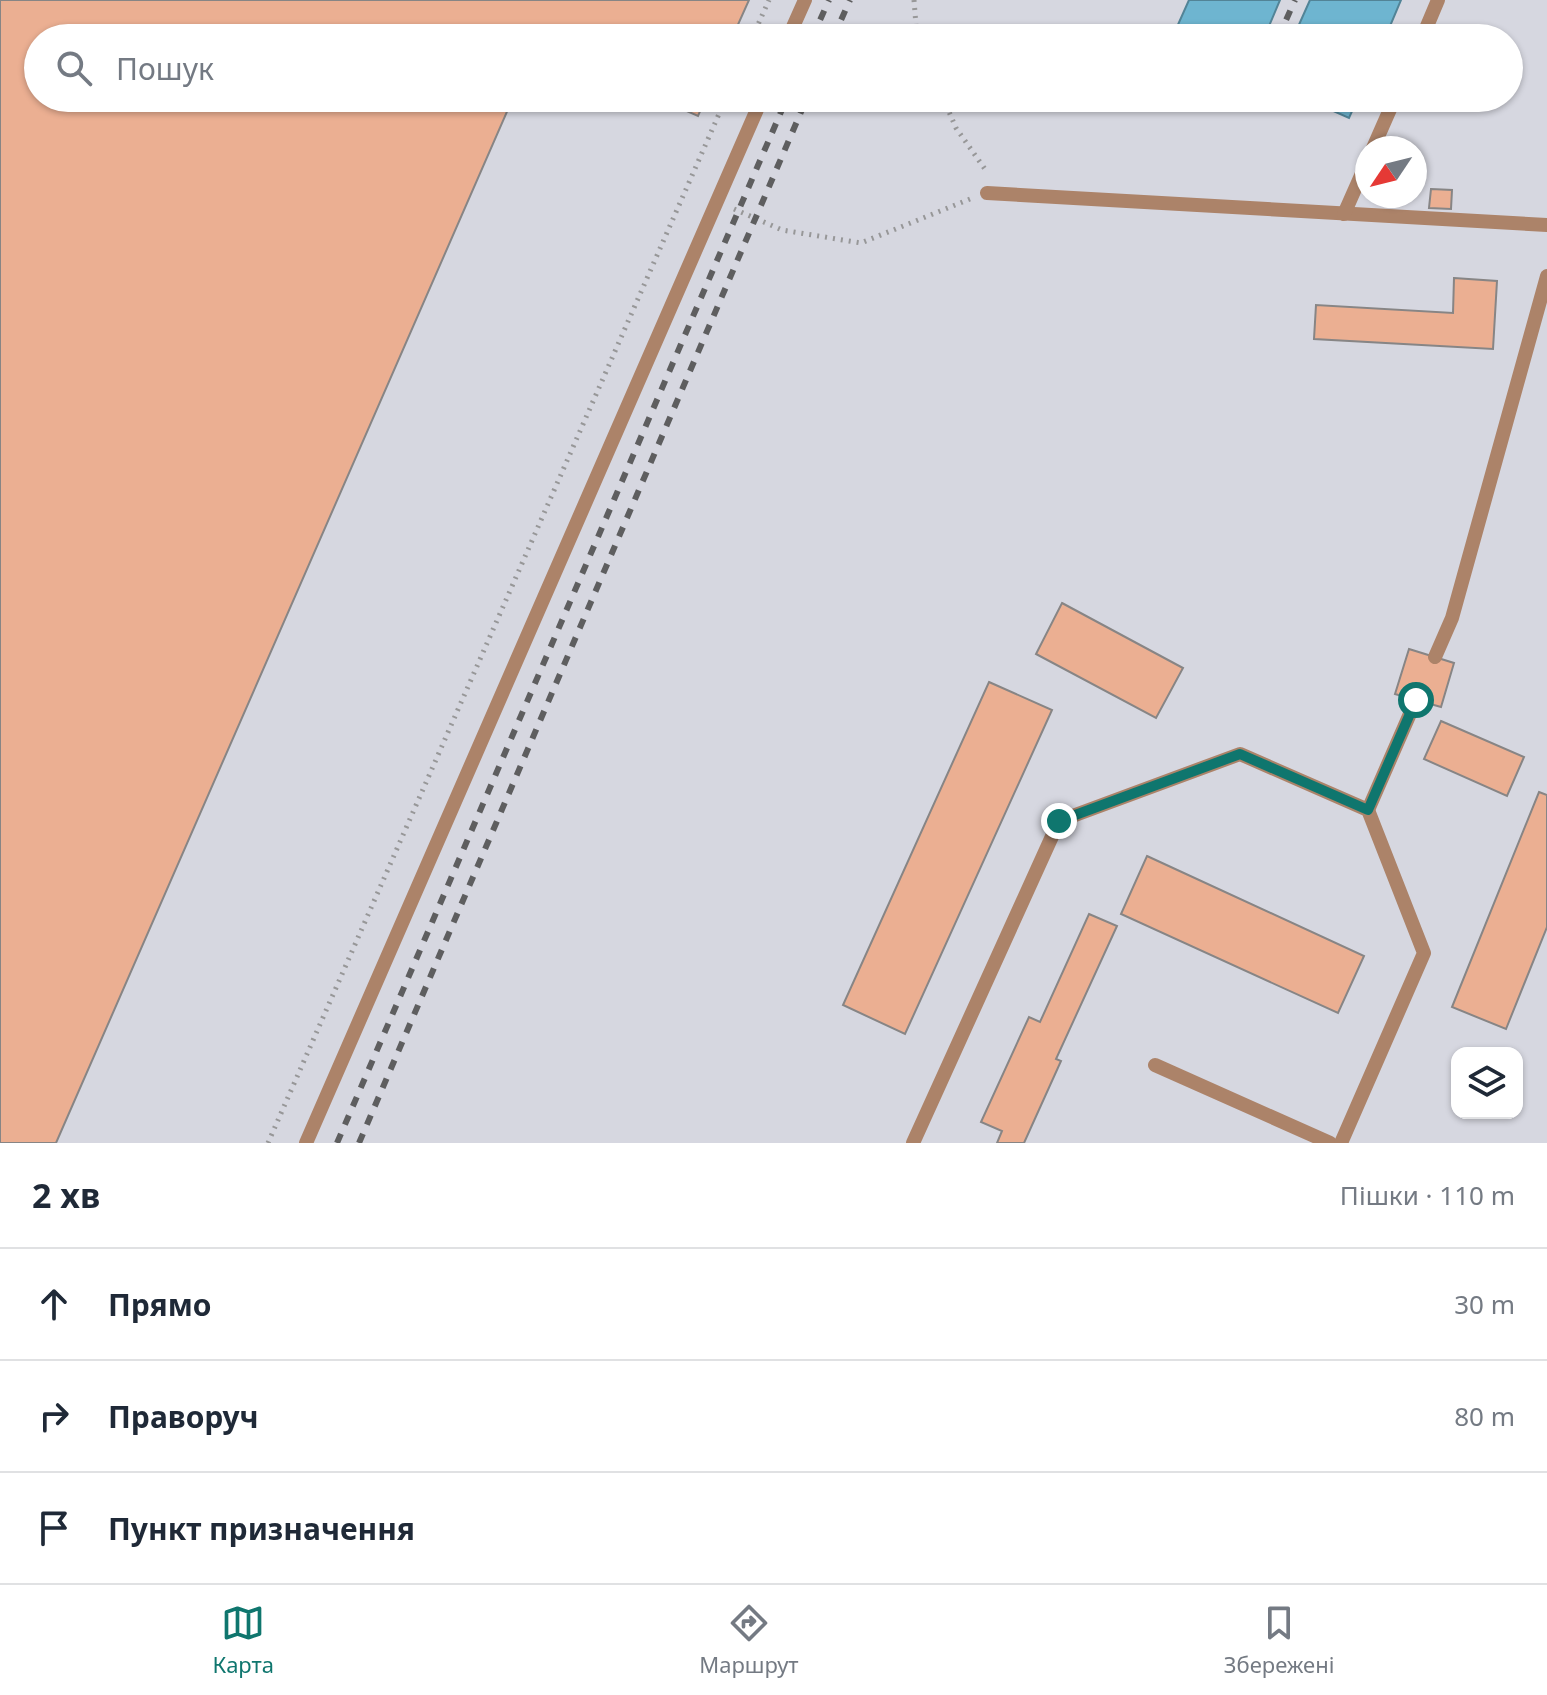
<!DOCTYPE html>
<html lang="uk">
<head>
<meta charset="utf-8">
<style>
	:root { --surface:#fff; --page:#f6f6f7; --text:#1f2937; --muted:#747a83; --line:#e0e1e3; --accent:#0f766e }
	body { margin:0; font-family:"Noto Sans",sans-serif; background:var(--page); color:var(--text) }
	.controls { position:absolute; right:24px; bottom:24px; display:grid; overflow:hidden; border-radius:16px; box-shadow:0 2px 6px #0004 }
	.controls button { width:72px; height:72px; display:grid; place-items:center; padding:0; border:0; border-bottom:2px solid var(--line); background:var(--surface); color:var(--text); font:40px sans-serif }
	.compass { position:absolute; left:1355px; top:136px; width:72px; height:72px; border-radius:50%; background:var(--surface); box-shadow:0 2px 6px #0004; rotate:235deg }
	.stop { position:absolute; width:24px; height:24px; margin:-18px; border:6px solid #0f766e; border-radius:50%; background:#fff }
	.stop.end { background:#0f766e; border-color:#fff; box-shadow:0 2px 8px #0008 }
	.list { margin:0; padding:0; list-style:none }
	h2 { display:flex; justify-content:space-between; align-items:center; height:104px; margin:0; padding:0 32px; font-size:34px }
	h2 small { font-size:26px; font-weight:400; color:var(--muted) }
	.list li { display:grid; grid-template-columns:52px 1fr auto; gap:24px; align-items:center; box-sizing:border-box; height:112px; padding:0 32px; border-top:2px solid var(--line) }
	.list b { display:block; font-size:30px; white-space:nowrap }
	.list em { font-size:26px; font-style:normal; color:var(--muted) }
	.icon { flex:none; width:44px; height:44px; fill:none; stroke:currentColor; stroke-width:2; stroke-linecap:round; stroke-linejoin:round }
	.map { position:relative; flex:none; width:1547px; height:1143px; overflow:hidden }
	.search { position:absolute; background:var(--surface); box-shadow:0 2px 6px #0004; left:24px; right:24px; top:24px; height:88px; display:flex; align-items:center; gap:20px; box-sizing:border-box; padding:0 28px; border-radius:44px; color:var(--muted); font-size:30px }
	.sheet { height:440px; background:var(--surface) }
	nav { display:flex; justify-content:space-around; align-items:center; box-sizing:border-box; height:112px; border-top:2px solid var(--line); background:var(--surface); font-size:22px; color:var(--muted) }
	nav a { display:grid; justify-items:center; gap:4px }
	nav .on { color:var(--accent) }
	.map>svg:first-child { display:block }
</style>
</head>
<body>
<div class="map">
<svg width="1547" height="1143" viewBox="0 0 1547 1143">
	<rect width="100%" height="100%" fill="#e4e5e6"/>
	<path fill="#d6d7e0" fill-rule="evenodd" d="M0 0H1547V1143H0ZM38 38H1509V98H38ZM1367 148H1415V196H1367ZM1457 1053H1517V1113H1457Z"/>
	<g fill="#6eb5d0" stroke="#528497" stroke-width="2">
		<path d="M1189 0H1280L1264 38H1172Z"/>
		<path d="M1310 0H1401L1385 38H1293Z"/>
		<path d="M1304 98H1358L1349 118Z"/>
	</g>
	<g fill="#ebaf92" stroke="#878585" stroke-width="2">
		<path d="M0 0H749L732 38H38V98H513L56 1143H0Z"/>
		<path d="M657 98H706L698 116Z"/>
		<path d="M1431 189 1452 190 1451 209 1429 208Z"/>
		<path d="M1454 278 1497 281 1493 349 1314 339 1316 305 1453 313Z"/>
		<path d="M1062 603 1183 668 1156 718 1036 654Z"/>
		<path d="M1409 649 1454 663 1441 707 1395 694Z"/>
		<path d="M989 682 1052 710 905 1034 843 1005Z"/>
		<path d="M1441 721 1524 757 1507 796 1424 759Z"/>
		<path d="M1539 792 1547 795V927L1506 1029 1452 1007Z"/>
		<path d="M1147 856 1364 956 1338 1013 1121 914Z"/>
		<path d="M1089 914 1117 926 1056 1059 1061 1061 1024 1143H997L1002 1131 981 1122 1029 1017 1040 1022Z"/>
	</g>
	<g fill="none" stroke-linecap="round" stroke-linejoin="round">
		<g stroke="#979798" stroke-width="5" stroke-dasharray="2 6" stroke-linecap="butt">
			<path d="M914 0 917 38"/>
			<path d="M752 38 769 0"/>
			<path d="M943 98 956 128 987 172"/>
			<path d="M734 209 782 230 861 243 970 199"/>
			<path d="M268 1143 726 98"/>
		</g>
		<g stroke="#ac8369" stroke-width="14">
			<path d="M788 38 805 0"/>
			<path d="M1422 38 1438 0"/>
			<path d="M1373 148 1395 98"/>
			<path d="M987 193 1547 225"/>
			<path d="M1344 214 1367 162"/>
			<path d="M1435 657 1452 618 1547 276"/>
			<path d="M1368 810 1416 700"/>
			<path d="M1155 1065 1330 1143"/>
			<path d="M306 1143 762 98"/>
			<path d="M913 1143 1059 821 1240 754 1368 810 1424 953 1341 1143"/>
		</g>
		<g stroke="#5e5e5f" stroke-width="6" stroke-dasharray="10 10" stroke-linecap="butt">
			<path d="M812 38 829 0"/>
			<path d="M833 38 850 0"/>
			<path d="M1278 38 1295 0"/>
			<path d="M337 1143 787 98"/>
			<path d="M359 1143 807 98"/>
		</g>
	</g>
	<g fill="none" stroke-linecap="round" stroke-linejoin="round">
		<path stroke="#0f766e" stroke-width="10" d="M1059 821 1240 754 1368 810 1416 700"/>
	</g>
</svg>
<div class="controls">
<button><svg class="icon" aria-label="layers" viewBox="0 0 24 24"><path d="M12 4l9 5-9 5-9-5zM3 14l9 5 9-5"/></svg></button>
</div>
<svg class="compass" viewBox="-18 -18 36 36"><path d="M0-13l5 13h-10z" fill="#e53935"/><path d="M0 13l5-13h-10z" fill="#747a83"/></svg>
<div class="stop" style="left:1416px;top:700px"></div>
<div class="stop end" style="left:1059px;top:821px"></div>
<div class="search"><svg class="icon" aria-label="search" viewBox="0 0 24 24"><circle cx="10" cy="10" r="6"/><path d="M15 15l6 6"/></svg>Пошук</div>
</div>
<section class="sheet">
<h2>2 хв<small>Пішки · 110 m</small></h2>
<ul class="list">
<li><svg class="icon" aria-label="ahead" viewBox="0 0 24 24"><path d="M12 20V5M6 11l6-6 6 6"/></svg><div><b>Прямо</b></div><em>30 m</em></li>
<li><svg class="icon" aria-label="right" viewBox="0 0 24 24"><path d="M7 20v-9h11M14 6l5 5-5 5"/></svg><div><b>Праворуч</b></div><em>80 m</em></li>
<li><svg class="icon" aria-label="arrive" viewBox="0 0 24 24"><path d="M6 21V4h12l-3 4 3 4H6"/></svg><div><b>Пункт призначення</b></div></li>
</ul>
</section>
<nav>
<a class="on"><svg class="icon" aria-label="map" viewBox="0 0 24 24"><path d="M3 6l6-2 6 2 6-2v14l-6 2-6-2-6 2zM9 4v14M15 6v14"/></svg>Карта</a>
<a><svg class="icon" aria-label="directions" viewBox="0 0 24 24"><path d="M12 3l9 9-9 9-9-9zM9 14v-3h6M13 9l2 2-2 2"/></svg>Маршрут</a>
<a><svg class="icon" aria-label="saved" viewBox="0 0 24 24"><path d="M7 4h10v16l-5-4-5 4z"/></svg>Збережені</a>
</nav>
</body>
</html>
